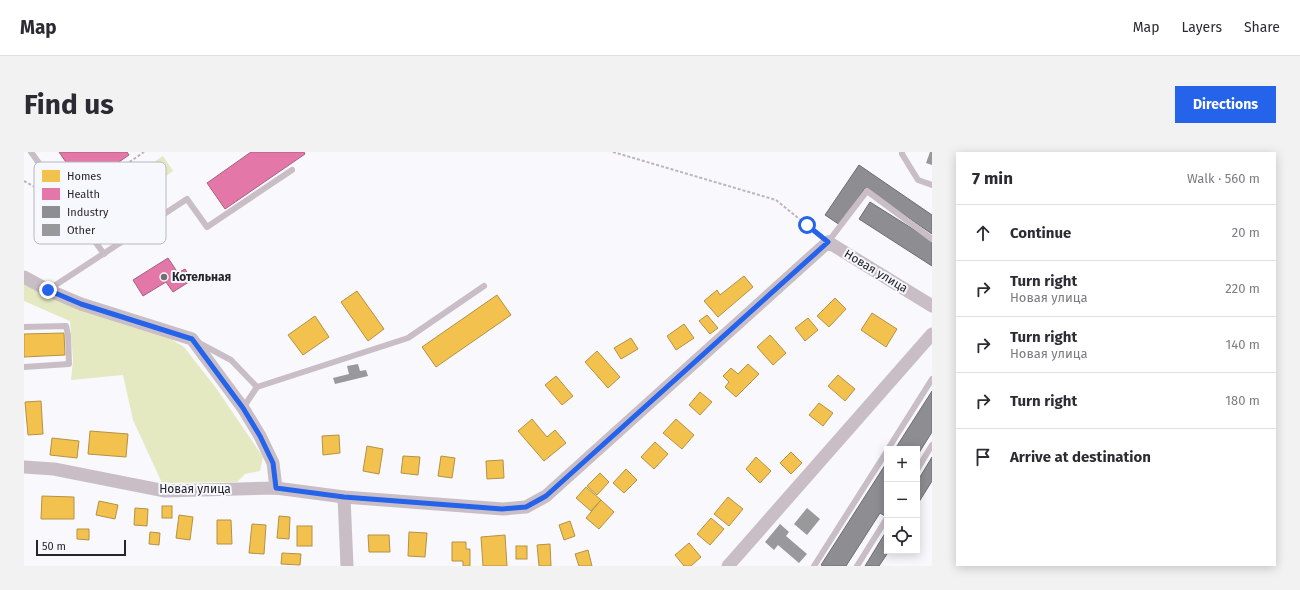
<!DOCTYPE html>
<html lang="en">
<head>
<meta charset="utf-8">
<style>
	:root { --surface:#fff; --page:#f2f2f3; --text:#2b2b33; --muted:#7c7c81; --line:#e1e1e2; --accent:#2563eb }
	body { margin:0; font-family:"Fira Sans",sans-serif; background:var(--page); color:var(--text) }
	.controls { position:absolute; right:12px; bottom:12px; display:grid; overflow:hidden; border-radius:0px; box-shadow:0 2px 10px #0003 }
	.controls button { width:36px; height:36px; display:grid; place-items:center; padding:0; border:0; border-bottom:1px solid var(--line); background:var(--surface); color:var(--text); font:20px sans-serif }
	.scale { position:absolute; left:12px; bottom:10px; width:90px; box-sizing:border-box; padding-left:4px; border:2px solid #262629; border-top:0; font-size:11px; line-height:14px; white-space:nowrap; color:#262629; -webkit-text-stroke:3px #f7f7fe; paint-order:stroke }
	.stop { position:absolute; width:12px; height:12px; margin:-9px; border:3px solid #2563eb; border-radius:50%; background:#fff }
	.stop.end { background:#2563eb; border-color:#fff; box-shadow:0 1px 4px #0008 }
	.list { margin:0; padding:0; list-style:none }
	h2 { display:flex; justify-content:space-between; align-items:center; height:52px; margin:0; padding:0 16px; font-size:17px }
	h2 small { font-size:13px; font-weight:400; color:var(--muted) }
	.list li { display:grid; grid-template-columns:26px 1fr auto; gap:12px; align-items:center; box-sizing:border-box; height:56px; padding:0 16px; border-top:1px solid var(--line) }
	.list b { display:block; font-size:15px; white-space:nowrap }
	.list p { margin:0; font-size:13px; white-space:nowrap; color:var(--muted) }
	.list em { font-size:13px; font-style:normal; color:var(--muted) }
	.icon { flex:none; width:22px; height:22px; fill:none; stroke:currentColor; stroke-width:2; stroke-linecap:round; stroke-linejoin:round }
	.map { position:relative; flex:none; width:908px; height:414px; overflow:hidden; border-radius:0px }
	header { display:flex; align-items:center; gap:24px; box-sizing:border-box; height:56px; padding:0 20px; background:var(--surface); border-bottom:1px solid var(--line) }
	header strong { font-size:19px }
	nav { display:flex; gap:22px; margin-inline-start:auto; font-size:14px }
	.intro { display:flex; align-items:center; justify-content:space-between; box-sizing:border-box; height:96px; padding:0 24px }
	h1 { margin:0; font-size:28px }
	.button { padding:10px 18px; border-radius:0px; background:var(--accent); color:#fff; font-size:14px; font-weight:700 }
	main { display:flex; gap:24px; padding:0 24px }
	aside { flex:1; background:var(--surface); border-radius:0px; box-shadow:0 2px 10px #0003 }
	.map>svg:first-child { display:block }
</style>
</head>
<body>
<header>
<strong>Map</strong>
<nav><a>Map</a><a>Layers</a><a>Share</a></nav>
</header>
<div class="intro"><h1>Find us</h1><a class="button">Directions</a></div>
<main>
<div class="map">
<svg width="908" height="414" viewBox="0 0 908 414">
	<rect width="100%" height="100%" fill="#f8f8fd"/>
	<g fill="#e4e9c2">
		<path d="M139 4 149 19 116 42 106 26Z"/>
		<path d="M0 131 140 183 160 195 192 236 239 305 236 319 221 322 213 330 138 331 109 268 99 223 47 228 49 208 46 169 0 149Z"/>
	</g>
	<g fill="#f2c14e" stroke="#b59243">
		<path d="M720 124 729 135 694 165 680 149 693 138 696 143Z"/>
		<path d="M333 139 360 177 344 189 317 150Z"/>
		<path d="M473 143 487 163 412 215 398 195Z"/>
		<path d="M811 146 822 157 805 175 793 164Z"/>
		<path d="M848 161 873 177 862 195 837 178Z"/>
		<path d="M683 163 694 176 686 182 675 169Z"/>
		<path d="M291 164 305 185 279 203 264 183Z"/>
		<path d="M784 166 794 178 781 189 771 176Z"/>
		<path d="M660 172 670 186 652 198 643 184Z"/>
		<path d="M40 181 41 203 0 205V182Z"/>
		<path d="M746 183 762 201 749 213 733 195Z"/>
		<path d="M607 186 614 197 597 207 590 196Z"/>
		<path d="M573 199 596 225 584 236 561 210Z"/>
		<path d="M724 212 735 222 712 245 701 235 705 230 699 224 707 216 714 222Z"/>
		<path d="M814 223 831 237 821 249 804 234Z"/>
		<path d="M532 224 549 244 538 253 521 233Z"/>
		<path d="M676 240 688 250 676 263 665 253Z"/>
		<path d="M17 249 19 282 4 283 1 250Z"/>
		<path d="M795 251 809 261 799 274 785 263Z"/>
		<path d="M508 267 523 285 531 278 542 291 520 309 494 279Z"/>
		<path d="M652 267 670 283 658 297 639 281Z"/>
		<path d="M66 279 104 282 102 305 64 302Z"/>
		<path d="M315 283 316 301 299 303 298 284Z"/>
		<path d="M28 286 55 289 53 306 26 303Z"/>
		<path d="M631 290 644 302 630 317 617 305Z"/>
		<path d="M343 294 359 297 355 322 339 319Z"/>
		<path d="M767 300 778 311 767 322 756 311Z"/>
		<path d="M379 304 396 305 394 323 377 321Z"/>
		<path d="M417 304 431 306 428 326 414 324Z"/>
		<path d="M732 305 747 319 736 331 722 317Z"/>
		<path d="M479 308 480 326 463 327 462 309Z"/>
		<path d="M602 317 613 328 600 341 589 331Z"/>
		<path d="M576 321 585 330 573 343 563 334Z"/>
		<path d="M562 335 577 348 567 359 552 346Z"/>
		<path d="M18 344 50 345V367H17Z"/>
		<path d="M704 345 719 357 705 374 690 362Z"/>
		<path d="M577 348 590 360 575 377 562 366Z"/>
		<path d="M75 349 94 353 91 367 72 363Z"/>
		<rect x="138" y="354" width="10" height="12"/>
		<path d="M111 356 124 357 123 374 110 373Z"/>
		<path d="M155 363 169 365 166 388 152 386Z"/>
		<path d="M255 364 266 365 265 387 253 386Z"/>
		<path d="M687 366 700 377 686 393 673 382Z"/>
		<path d="M193 368H207L208 392H193Z"/>
		<path d="M546 369 551 384 540 388 535 373Z"/>
		<path d="M228 372 242 373 240 402 225 401Z"/>
		<rect x="273" y="374" width="15" height="20"/>
		<path d="M53 377H65V388L53 387Z"/>
		<path d="M126 380 136 381 135 393 125 392Z"/>
		<path d="M385 380 403 381 401 405 384 404Z"/>
		<path d="M344 383H365L366 400H345Z"/>
		<path d="M481 383 483 414H459L457 385Z"/>
		<path d="M428 390H442V397H446V414H439V409H428Z"/>
		<path d="M665 391 677 405 667 414H660L651 403Z"/>
		<path d="M526 392 527 414H515L513 393Z"/>
		<rect x="492" y="394" width="11" height="13"/>
		<path d="M564 398 568 414H555L551 402Z"/>
		<path d="M258 401 277 402 276 413 257 412Z"/>
	</g>
	<g fill="#e377a8" stroke="#aa5f82">
		<path d="M35 0H103L105 3 59 35Z"/>
		<path d="M227 0H280L281 2 201 57 183 31Z"/>
		<path d="M144 106 154 121 161 117 168 128 149 140 142 130 119 144 109 128Z"/>
	</g>
	<g fill="#8d8d92" stroke="#6e6e72">
		<path d="M835 13 908 63V82L841 36 816 73 801 63Z"/>
		<path d="M846 50 908 89V114L835 67Z"/>
		<path d="M908 239V280L893 304V297H871Z"/>
		<path d="M908 305V329L893 353V330Z"/>
		<path d="M863 310V360L861 364 856 361 822 414H799L797 413Z"/>
		<path d="M863 378V399H865L855 414H841Z"/>
	</g>
	<g fill="#99989b">
		<path d="M906 0H908V13L902 11Z"/>
		<path d="M334 212 336 219 342 218 344 224 311 232 309 226 325 222 323 214Z"/>
		<path d="M783 356 796 367 783 383 770 372Z"/>
		<path d="M756 372 765 380 762 384 783 402 775 411 754 393 750 398 741 390Z"/>
	</g>
	<g fill="none" stroke-linecap="round" stroke-linejoin="round">
		<g stroke="#bcb5ba" stroke-width="2" stroke-dasharray="3 2" stroke-linecap="butt">
			<path d="M589 0 752 48 795 83"/>
			<path d="M0 29 25 43"/>
			<path d="M52 47 120 0"/>
		</g>
		<g stroke="#cabec6" stroke-width="6">
			<path d="M7 0 80 102"/>
			<path d="M878 0V2L894 28 908 33"/>
			<path d="M804 90 843 39 908 87"/>
			<path d="M24 138 163 47 183 75 268 18"/>
			<path d="M0 175 42 174 44 183 45 212 0 215"/>
			<path d="M175 191 207 208 233 235"/>
			<path d="M219 256 233 235 384 186 460 134"/>
			<path d="M864 297 908 227"/>
			<path d="M893 318 908 293"/>
			<path d="M790 414 863 299"/>
			<path d="M833 414 863 366"/>
		</g>
		<g stroke="#cabec6" stroke-width="13">
			<path d="M0 125 24 138 57 152 168 187 219 256 236 284 249 311 252 336"/>
			<path d="M0 315 30 317 141 339 252 336 320 345 479 357 502 355 522 344 804 90 908 154"/>
			<path d="M320 345 323 414"/>
			<path d="M704 414 908 182"/>
		</g>
	</g>
	<g fill="none" stroke-linecap="round" stroke-linejoin="round">
		<path stroke="#2563eb" stroke-width="5" d="M24 138 57 152 168 187 219 256 236 284 249 311 252 336 320 345 478 357 502 355 522 344 804 90 783 73"/>
	</g>
	<circle fill="#707073" stroke="#f7f7fe" stroke-width="1.5" cx="140" cy="125" r="4"/>
	<g text-anchor="middle" dominant-baseline="central" stroke-width="4" stroke-linejoin="round" paint-order="stroke">
		<g font-size="12" fill="#262629" stroke="#f7f7fe">
			<text transform="translate(852 119) rotate(31)">Новая улица</text>
			<text x="171" y="337">Новая улица</text>
		</g>
		<g font-size="12" font-weight="bold" fill="#262629" stroke="#f7f7fe" text-anchor="start">
			<text x="148" y="125">Котельная</text>
		</g>
	</g>
	<rect x="10" y="10" width="132" height="82" rx="6" fill="#f7f7fe" stroke="#b8b8be" stroke-width="1"/>
	<rect x="18" y="18" width="18" height="12" fill="#f2c14e"/>
	<rect x="18" y="36" width="18" height="12" fill="#e377a8"/>
	<rect x="18" y="54" width="18" height="12" fill="#8d8d92"/>
	<rect x="18" y="72" width="18" height="12" fill="#99989b"/>
	<g font-size="11" fill="#262629">
		<text x="43" y="28">Homes</text>
		<text x="43" y="46">Health</text>
		<text x="43" y="64">Industry</text>
		<text x="43" y="82">Other</text>
	</g>
</svg>
<div class="controls">
<button>+</button>
<button>−</button>
<button><svg class="icon" aria-label="locate" viewBox="0 0 24 24"><circle cx="12" cy="12" r="6"/><path d="M12 2v4M12 18v4M2 12h4M18 12h4"/></svg></button>
</div>
<div class="scale">50 m</div>
<div class="stop" style="left:783px;top:73px"></div>
<div class="stop end" style="left:24px;top:138px"></div>
</div>
<aside>
<h2>7 min<small>Walk · 560 m</small></h2>
<ul class="list">
<li><svg class="icon" aria-label="ahead" viewBox="0 0 24 24"><path d="M12 20V5M6 11l6-6 6 6"/></svg><div><b>Continue</b></div><em>20 m</em></li>
<li><svg class="icon" aria-label="right" viewBox="0 0 24 24"><path d="M7 20v-9h11M14 6l5 5-5 5"/></svg><div><b>Turn right</b><p>Новая улица</p></div><em>220 m</em></li>
<li><svg class="icon" aria-label="right" viewBox="0 0 24 24"><path d="M7 20v-9h11M14 6l5 5-5 5"/></svg><div><b>Turn right</b><p>Новая улица</p></div><em>140 m</em></li>
<li><svg class="icon" aria-label="right" viewBox="0 0 24 24"><path d="M7 20v-9h11M14 6l5 5-5 5"/></svg><div><b>Turn right</b></div><em>180 m</em></li>
<li><svg class="icon" aria-label="arrive" viewBox="0 0 24 24"><path d="M6 21V4h12l-3 4 3 4H6"/></svg><div><b>Arrive at destination</b></div></li>
</ul>
</aside>
</main>
</body>
</html>
